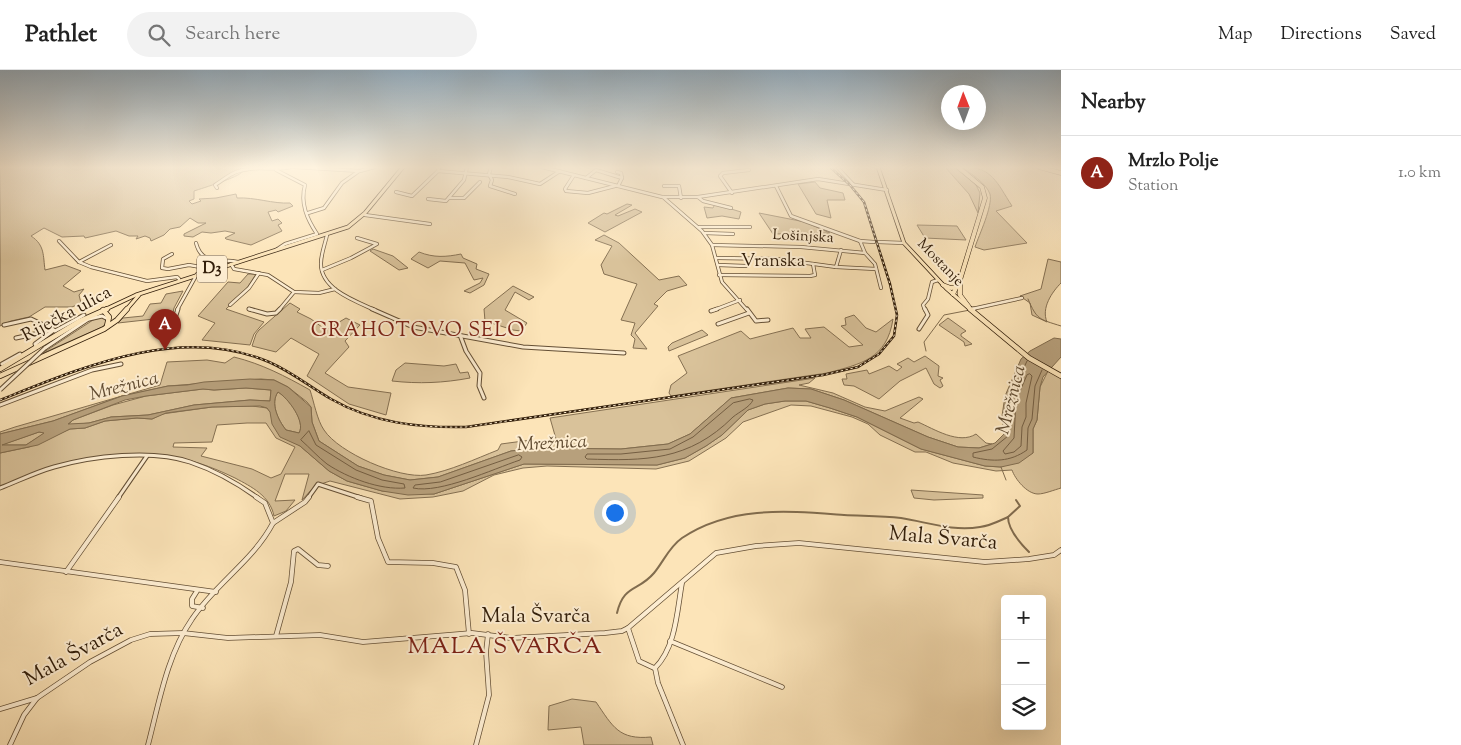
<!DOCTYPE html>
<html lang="en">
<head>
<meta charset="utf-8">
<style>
	:root { --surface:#fff; --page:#f2f2f2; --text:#222; --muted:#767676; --line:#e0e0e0; --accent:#8f2418 }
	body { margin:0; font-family:"Sorts Mill Goudy",serif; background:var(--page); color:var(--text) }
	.controls { position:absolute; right:15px; bottom:15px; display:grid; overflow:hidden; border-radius:5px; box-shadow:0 5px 20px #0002 }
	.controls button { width:45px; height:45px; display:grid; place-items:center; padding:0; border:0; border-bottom:1px solid var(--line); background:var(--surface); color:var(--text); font:25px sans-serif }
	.compass { position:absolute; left:941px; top:15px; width:45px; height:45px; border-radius:50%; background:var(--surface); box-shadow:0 5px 20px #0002; rotate:359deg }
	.you { position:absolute; left:614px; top:442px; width:18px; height:18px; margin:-12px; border:4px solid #fff; border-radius:50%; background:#1a73e8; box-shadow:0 0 0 8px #1a73e833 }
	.badge { display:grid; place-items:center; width:32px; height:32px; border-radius:50%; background:var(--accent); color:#fff; font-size:16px; font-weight:700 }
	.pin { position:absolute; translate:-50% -41px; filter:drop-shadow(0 1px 2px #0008) }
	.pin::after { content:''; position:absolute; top:26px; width:18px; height:15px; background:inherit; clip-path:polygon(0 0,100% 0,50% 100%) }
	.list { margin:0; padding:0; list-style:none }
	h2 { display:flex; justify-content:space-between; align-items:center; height:65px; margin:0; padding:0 20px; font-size:21px }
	h2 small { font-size:16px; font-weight:400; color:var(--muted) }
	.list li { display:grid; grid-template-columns:32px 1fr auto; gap:15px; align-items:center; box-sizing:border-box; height:75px; padding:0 20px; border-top:1px solid var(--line) }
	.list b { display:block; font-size:19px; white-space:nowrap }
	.list p { margin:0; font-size:16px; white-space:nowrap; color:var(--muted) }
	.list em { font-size:16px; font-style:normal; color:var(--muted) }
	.icon { flex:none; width:28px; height:28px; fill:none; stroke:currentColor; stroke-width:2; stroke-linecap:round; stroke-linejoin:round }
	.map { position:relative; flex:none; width:1061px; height:675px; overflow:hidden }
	header { display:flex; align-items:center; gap:30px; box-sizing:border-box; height:70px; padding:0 25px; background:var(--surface); border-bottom:1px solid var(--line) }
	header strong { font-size:24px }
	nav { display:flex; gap:28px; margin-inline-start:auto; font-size:18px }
	.search { width:350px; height:45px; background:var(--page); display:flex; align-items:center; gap:12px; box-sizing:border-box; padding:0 18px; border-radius:28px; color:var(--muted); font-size:19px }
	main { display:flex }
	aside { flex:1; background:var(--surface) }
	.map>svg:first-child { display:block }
</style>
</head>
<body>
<header>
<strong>Pathlet</strong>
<div class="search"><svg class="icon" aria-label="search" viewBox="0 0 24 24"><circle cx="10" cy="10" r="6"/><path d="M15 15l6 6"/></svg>Search here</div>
<nav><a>Map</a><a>Directions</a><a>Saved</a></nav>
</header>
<main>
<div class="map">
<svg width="1061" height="675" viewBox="0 0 1061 675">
	<rect width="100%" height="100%" fill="#fce4b8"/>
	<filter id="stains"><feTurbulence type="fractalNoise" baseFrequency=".004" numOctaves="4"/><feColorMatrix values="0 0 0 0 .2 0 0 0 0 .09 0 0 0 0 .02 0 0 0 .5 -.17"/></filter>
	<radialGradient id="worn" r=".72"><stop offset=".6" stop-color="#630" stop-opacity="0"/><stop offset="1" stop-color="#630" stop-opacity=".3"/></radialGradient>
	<g fill="#d9c29a" stroke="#857052" fill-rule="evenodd">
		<path d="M0 97H257L256 99 242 102C239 107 203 118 194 121V129L189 131 192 134 201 131 199 129 216 128 236 124 237 128C255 127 273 134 290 133L293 136 278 142 276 140 268 142 272 151 278 149 282 153 278 155 282 161 251 175 226 169 225 168 235 163 225 161 211 163 202 162 193 167 184 166V164L206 153H198L190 148 180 157 170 159 164 165 151 171 150 168 145 166 136 169 138 166H129L116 161 85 168 84 166 62 167 44 158 31 166C45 175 43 186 45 200L65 195 81 201 63 216 74 222 84 219 79 225 81 233 72 237H45L29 247 11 251 0 256Z"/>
		<path d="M945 97H954L975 113 980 123 978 143 969 124Z"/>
		<path d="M962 97C992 96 997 113 1012 136L996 141 1027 173 984 180 975 177C979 165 993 136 990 124 986 113 971 104 962 97Z"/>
		<path d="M815 112 820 118 843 123 845 130H827L831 148 816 144 798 114Z"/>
		<path d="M627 134 632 135 615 145 618 146 635 139 642 142 605 162 588 153 604 143 607 144Z"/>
		<path d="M715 134 741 142 739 149 722 146 707 148 704 137 713 138Z"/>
		<path d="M759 143 805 152 830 163 773 164Z"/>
		<path d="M917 155 957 156 966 170 925 168Z"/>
		<path d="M604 165 619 173 659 210 679 206 687 215 667 221 654 234 658 236 635 263 647 279 633 278 635 269 631 265 635 253 621 250 637 214 604 204 601 195 612 176 595 170Z"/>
		<path d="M373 179 393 186 408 198 399 200 370 181Z"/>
		<path d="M419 182C434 188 446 187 461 184L463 188 477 194 476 199 489 204 484 215 470 223 464 221 480 213 483 208 474 210 465 193 440 191 428 198 411 189Z"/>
		<path d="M1048 189 1061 192V213C1052 222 1041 238 1047 252L1032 245 1030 233 1020 226 1041 219Z"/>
		<path d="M248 204H256L245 221 226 239 264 252 254 264 250 275 202 270 215 253 198 246 228 212 240 213Z"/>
		<path d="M513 216 534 227 529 230 515 222 505 240 527 253 521 261 513 260 485 251 484 239Z"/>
		<path d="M183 221 174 238 172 247 118 253 123 248 143 246 150 234 161 233 166 224Z"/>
		<path d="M290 233 300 239 297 242 311 249 326 260 346 248 360 255 345 271 349 277 325 303 348 317 391 323 386 345 349 334 307 306 319 284 291 268 276 282 252 276 256 264 259 260Z"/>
		<path d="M854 245 866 258 876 262 893 249C887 289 861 294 827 303L671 326 669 323 671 315 687 303 678 286 741 261 750 269 793 258 800 268H811L805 259 824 257 849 277 863 275 841 256 846 255 845 248Z"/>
		<path d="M103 247 106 250V254L102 257 41 284 93 250Z"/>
		<path d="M948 248 966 261 961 264V266L972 274 965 276 964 272 939 255Z"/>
		<path d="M702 260 708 265 669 281 668 277 672 273Z"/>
		<path d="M925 286 939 296 938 306 943 308 940 310 943 316 940 318 934 314 926 298 900 311 879 329 854 316 844 315 842 309H847L846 304 867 300 869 304 889 296 897 301 902 297 897 294 908 288 914 292Z"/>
		<path d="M234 287C262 294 285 306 310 320 314 332 317 350 324 360 339 383 399 409 426 405 450 401 475 389 498 380L501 374 531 370 566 375 556 369 550 348 815 308 809 313 799 315 833 323 865 337 885 341 919 327 923 329 900 348 914 353 918 352C934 359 959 375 976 364L986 373 992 374 979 378 958 377 928 367 844 330 811 319 788 318 731 328 690 364 668 374 621 379 540 378 511 381 438 407 410 410 384 405 358 396 319 371 312 352 311 337 307 332 288 317 274 310 261 309 168 316 122 326 53 351 0 364V362L15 357 160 315 167 292 207 290 225 293Z"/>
		<path d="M405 293 444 296 456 294 460 303 468 302 470 308C443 313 419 314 392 311L396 300Z"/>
		<path d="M1048 301 1061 308V418C1054 420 1044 424 1038 424 1027 424 1015 409 1012 400L996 401 953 393 926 382H915L880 365 868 354 852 347 811 336 791 335 743 352 726 368 689 391 656 399 547 396 523 398 494 405 463 421 433 427 400 429 330 411 315 416 302 430 309 404H285L275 431 295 430 286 441 274 446C270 426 252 417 235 408 186 384 148 379 94 388 87 389 79 389 72 391 48 398 24 408 0 417V383L29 377 70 359 85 358 105 351 137 348 152 349 162 344 212 337 252 336 267 338 293 371 300 376 329 401 347 411 382 421 434 424 524 394 657 395 685 388 706 376 722 365 748 340 765 334 785 331H806L830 338 857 347 921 379 985 396 1001 397 1033 383V359L1037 350 1040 317ZM247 353H266L276 368 295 377 281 404 271 408 252 399 201 386 207 378 173 377 174 373 212 372 217 355Z"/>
		<path d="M246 318 271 320 270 331 250 330 194 335 148 345 111 347 89 353 68 355 73 350 113 335 146 326 203 319 214 320Z"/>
		<path d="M278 322C288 328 306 351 299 363L286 360C278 350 270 333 278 322Z"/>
		<path d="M39 362 45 363 26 375H1Z"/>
		<path d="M911 420 983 425V428L934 430 914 428Z"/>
		<path d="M572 629 596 632C613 657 619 670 651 667L653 675H584L581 657 548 660 549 636Z"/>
	</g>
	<path fill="#b7a07c" stroke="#816c4e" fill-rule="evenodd" d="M1054 268 1061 269V287L1043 307 1040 317 1037 350 1033 359V383L1019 393 1001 397 985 396 921 379 857 347 830 338 806 331H785L765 334 748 340 722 365 706 376 685 388 657 395 524 394 434 424 408 425 382 421 347 411 329 401 300 376 280 367 272 354 270 342 267 338 260 336 212 337 166 343 152 349 137 348 105 351 85 358 70 359 38 375 0 383V364L53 351 122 326 168 316 187 315 204 312 250 309 274 310 288 317 311 337 312 352 319 371 358 396 384 405 410 410 438 407 511 381 540 378 621 379 668 374 690 364 731 328 788 318 811 319 844 330 928 367 958 377 979 378 995 373 1004 364 1002 346 1005 326 1021 289 1030 281ZM246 318 271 320 270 331 250 330 194 335 148 345 111 347 89 353 68 354 73 350 125 330 146 326 203 319 214 320ZM278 322C288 328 306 352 299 363L286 360C278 350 270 333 278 322ZM39 362 44 363 26 375H2Z"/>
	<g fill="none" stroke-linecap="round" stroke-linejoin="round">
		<g stroke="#745e42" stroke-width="1">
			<path d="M1027 291 1010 328 1008 366 992 379 973 383V387C993 392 1010 392 1027 380L1028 358 1032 349 1035 316 1042 300"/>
			<path d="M1030 304 1032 306 1026 333V347L1022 357 1021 376 1014 382 1005 384 1003 381 1014 368 1016 330 1027 305Z"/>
			<path d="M750 329 753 330C750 337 739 342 733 347 689 391 645 391 587 389L585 387 587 384H621L670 379 693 367 733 333Z"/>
			<path d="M309 361 316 375 356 400 382 410 404 414 405 418C380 420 348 408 327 394 318 387 310 378 301 370Z"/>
			<path d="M519 385 522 387 520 390C493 399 440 424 413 418L415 415 440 412Z"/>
		</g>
		<g stroke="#816c4e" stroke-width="1">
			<path d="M1028 229C1037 250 1039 249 1061 256"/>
			<path d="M926 281 924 272 944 245 970 240"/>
			<path d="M1001 397 1006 410"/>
		</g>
		<g stroke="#816c4e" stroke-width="2">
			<path d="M1016 430 1020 436 1008 447C1008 460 1020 473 1029 482"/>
			<path d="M617 543C624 514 638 522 654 503 664 491 669 477 682 468 731 435 789 441 844 445 863 446 882 446 901 448 927 452 953 462 980 457 990 456 999 451 1008 447"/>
		</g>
		<defs>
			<g id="minor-far2">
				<path d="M294 97 360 101 375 97"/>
				<path d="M491 97 489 104 492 110 490 116 515 124"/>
				<path d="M542 97 662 127H698L818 109 887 120"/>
				<path d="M837 97 853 114"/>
				<path d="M276 100 305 115C300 133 307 149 317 164L285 174 276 180"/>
				<path d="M438 101 508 107 540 114 560 101"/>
				<path d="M617 102 621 103 622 108"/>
				<path d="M574 105 565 119 566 121 588 123 615 116"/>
				<path d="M586 108 596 100 622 108 618 116"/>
				<path d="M664 116H679L681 128"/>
				<path d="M776 116 791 146 860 171"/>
				<path d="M217 118 215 115C222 111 228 105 236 102 252 95 273 101 291 97"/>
				<path d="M396 122 412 126 438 101 439 97"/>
				<path d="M732 123 720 106 723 103 749 100"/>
				<path d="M663 127 702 161 712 175 722 212 747 240"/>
				<path d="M698 127 703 131 731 138"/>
				<path d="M449 128H464L480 112"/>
				<path d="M428 129 446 131 464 110 467 97"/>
				<path d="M308 143 324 138 342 113 359 101"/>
				<path d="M365 145 430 154"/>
				<path d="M699 157H750"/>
				<path d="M705 163 733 164"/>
				<path d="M327 165C325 174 321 184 321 193 320 219 355 231 375 240"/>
				<path d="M59 171 79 192 91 197 147 211 177 207 179 209"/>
				<path d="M878 172 904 173"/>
				<path d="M196 173C202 196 220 188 238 192"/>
				<path d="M712 175 801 177 865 183 860 171 874 172"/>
				<path d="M865 183 875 194 881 218"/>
				<path d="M172 184 163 189 162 198 168 199 189 195 212 199"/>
				<path d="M717 188 777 189 836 197 841 180"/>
				<path d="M79 192 111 175"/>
				<path d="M231 194 234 199 268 205 294 222 319 223 335 219"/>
				<path d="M718 195 746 196"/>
				<path d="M836 197 876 199"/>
				<path d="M322 200 351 188 377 174 357 168"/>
				<path d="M719 205 810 206 815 205 813 194"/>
				<path d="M230 235 249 218 259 203"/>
				<path d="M249 239 252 240"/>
				<path d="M972 239 1022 228"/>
				<path d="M177 240 197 204"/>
				<path d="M279 240 294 222"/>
				<path d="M714 240 740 230"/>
				<path d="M925 240 923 235 928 229 932 212 938 210"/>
			</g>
			<g id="minor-far1">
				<path d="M249 239 267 244 276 243 280 239"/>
				<path d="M372 239 413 257 523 277 624 283"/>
				<path d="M747 239 756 251 768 250"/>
				<path d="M972 239H974"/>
				<path d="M711 241 717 239"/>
				<path d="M89 249 102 246 108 249"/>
				<path d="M718 254 749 243"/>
				<path d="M4 255 31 249 54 260 35 274 36 276"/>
				<path d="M919 259 928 245 925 239"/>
				<path d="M55 261 84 245"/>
				<path d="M460 265 466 281 480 303 479 316 484 328"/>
				<path d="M169 266 178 239"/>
				<path d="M16 268 53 260"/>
				<path d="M45 278 90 248"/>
				<path d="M2 294 20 284"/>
				<path d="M0 335 92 300 121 294"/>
				<path d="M0 418C18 411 36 402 54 397 92 386 152 379 190 392 214 400 237 413 258 428"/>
				<path d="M118 428 147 386"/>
				<path d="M308 428 318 414 361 428"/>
			</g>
			<g id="minor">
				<path d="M357 427 371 431 378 468 388 492 433 493 456 497 465 520 469 564"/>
				<path d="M273 453 305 432 309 427"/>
				<path d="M0 492 216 522"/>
				<path d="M66 502 119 427"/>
				<path d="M682 513C677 541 676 577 655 598L658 613 683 675"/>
				<path d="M197 521 192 529V536L203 538"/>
				<path d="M628 558 639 591 654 598"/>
				<path d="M276 566 291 512 294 481 298 479 318 495 328 496"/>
				<path d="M670 571 782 617"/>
				<path d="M0 639 37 628 90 592 131 570 150 564 183 563 228 568 320 565 363 572 472 563 511 568 605 563 622 561 628 558 716 483 756 476 799 473 985 492 1029 489 1054 485 1061 480"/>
				<path d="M10 675 24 645 37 628"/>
				<path d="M148 675C159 633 167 585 192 549 215 514 253 491 273 453L265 433 256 427"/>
				<path d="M476 675 489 625 486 582 488 564"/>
			</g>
			<g id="major-far1">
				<path d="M878 97 904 173 946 218 971 240"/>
				<path d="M104 240 136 225 348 157 365 143 403 97"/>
				<path d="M126 240 139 225"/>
			</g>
			<g id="major">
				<path d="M970 239 1029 288 1061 306"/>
				<path d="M103 240 109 247 107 256"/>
				<path d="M0 299 80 251 107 239"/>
				<path d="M0 306 104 259 117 250 127 239"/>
			</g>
			<g id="highway">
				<path d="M1039 97 1061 103"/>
				<path d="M960 213V225L969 237"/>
				<path d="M943 215 951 218 956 217"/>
				<path d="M953 224 960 210 985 128 982 117 958 97"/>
			</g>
		</defs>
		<use href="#minor-far2" stroke="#644f35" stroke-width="4"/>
		<use href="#minor-far1" stroke="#644f35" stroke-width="5"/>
		<use href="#minor" stroke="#644f35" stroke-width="5.5"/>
		<use href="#major-far1" stroke="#311d09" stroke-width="4.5"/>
		<use href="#major" stroke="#311d09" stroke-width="6"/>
		<use href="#highway" stroke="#311d09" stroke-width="5"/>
		<use href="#minor-far2" stroke="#fdedd1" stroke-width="2.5"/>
		<use href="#minor-far1" stroke="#fdedd1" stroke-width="3"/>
		<use href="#minor" stroke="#fdedd1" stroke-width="4"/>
		<use href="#major-far1" stroke="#fce4b8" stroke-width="3"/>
		<use href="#major" stroke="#fce4b8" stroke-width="4.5"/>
		<use href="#highway" stroke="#fce4b8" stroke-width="4"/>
		<defs>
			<path id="rail" d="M0 330C83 297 181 254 269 292 292 302 310 317 331 329 373 353 419 358 466 357L823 305 858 297 879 284 894 266 897 245 890 214 864 132 850 115 830 97"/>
		</defs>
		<use href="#rail" stroke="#311d09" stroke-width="2.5"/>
		<use href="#rail" stroke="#fdedd1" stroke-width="1" stroke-dasharray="2.5" stroke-linecap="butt"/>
		<defs>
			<path id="minor-bridge" d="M0 320 45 278"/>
		</defs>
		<use href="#minor-bridge" stroke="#644f35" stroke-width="5" stroke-linecap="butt"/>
		<use href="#minor-bridge" stroke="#fdedd1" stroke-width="3"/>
	</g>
	<linearGradient id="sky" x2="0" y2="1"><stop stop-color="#94acbd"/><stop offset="0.51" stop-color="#fef3df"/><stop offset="1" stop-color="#fef3df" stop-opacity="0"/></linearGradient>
	<rect width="1061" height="191" fill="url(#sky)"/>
	<g text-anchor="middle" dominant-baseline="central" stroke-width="4" stroke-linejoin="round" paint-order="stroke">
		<g font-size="15" fill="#311d09" stroke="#fdedd1">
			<text transform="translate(803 167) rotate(3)">Lošinjska</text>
			<text transform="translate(940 193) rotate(46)">Mostanje</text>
		</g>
		<rect fill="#fdedd1" stroke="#6e5b45" stroke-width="1" x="197" y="185.5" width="30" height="27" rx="4"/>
		<g font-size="16" font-weight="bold" fill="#311d09">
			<text x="212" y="199">D3</text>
		</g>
		<g font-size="18" fill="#311d09" stroke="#fdedd1">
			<text x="773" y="192">Vranska</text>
			<text transform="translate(67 245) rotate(-28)">Riječka ulica</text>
		</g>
		<g font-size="19" font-style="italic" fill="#604b31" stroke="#fdedd1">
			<text transform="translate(124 317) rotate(-14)">Mrežnica</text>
			<text transform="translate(1012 330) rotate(-76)">Mrežnica</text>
			<text transform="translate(552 374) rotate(-3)">Mrežnica</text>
		</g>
		<g font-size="20" letter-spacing="1" fill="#7a1f14" stroke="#fdedd1">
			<text x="418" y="261">GRAHOTOVO SELO</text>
		</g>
		<g font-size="21" fill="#311d09" stroke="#fdedd1">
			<text transform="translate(943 469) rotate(5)">Mala Švarča</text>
			<text x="536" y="547">Mala Švarča</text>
			<text transform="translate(74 585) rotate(-29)">Mala Švarča</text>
		</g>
		<g font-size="24" letter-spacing="1" fill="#7a1f14" stroke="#fdedd1">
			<text x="505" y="577">MALA ŠVARČA</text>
		</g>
	</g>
	<rect width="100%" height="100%" filter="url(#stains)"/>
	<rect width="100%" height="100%" fill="url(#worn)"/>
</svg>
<div class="controls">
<button>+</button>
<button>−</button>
<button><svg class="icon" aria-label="layers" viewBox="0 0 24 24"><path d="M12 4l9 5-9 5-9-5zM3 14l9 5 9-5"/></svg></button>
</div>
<svg class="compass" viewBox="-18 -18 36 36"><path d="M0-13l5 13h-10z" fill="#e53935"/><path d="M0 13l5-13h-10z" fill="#767676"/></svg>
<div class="you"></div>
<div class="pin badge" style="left:165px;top:280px">A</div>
</div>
<aside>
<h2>Nearby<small></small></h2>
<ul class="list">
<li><span class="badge">A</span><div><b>Mrzlo Polje</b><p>Station</p></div><em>1.0 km</em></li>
</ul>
</aside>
</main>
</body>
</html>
